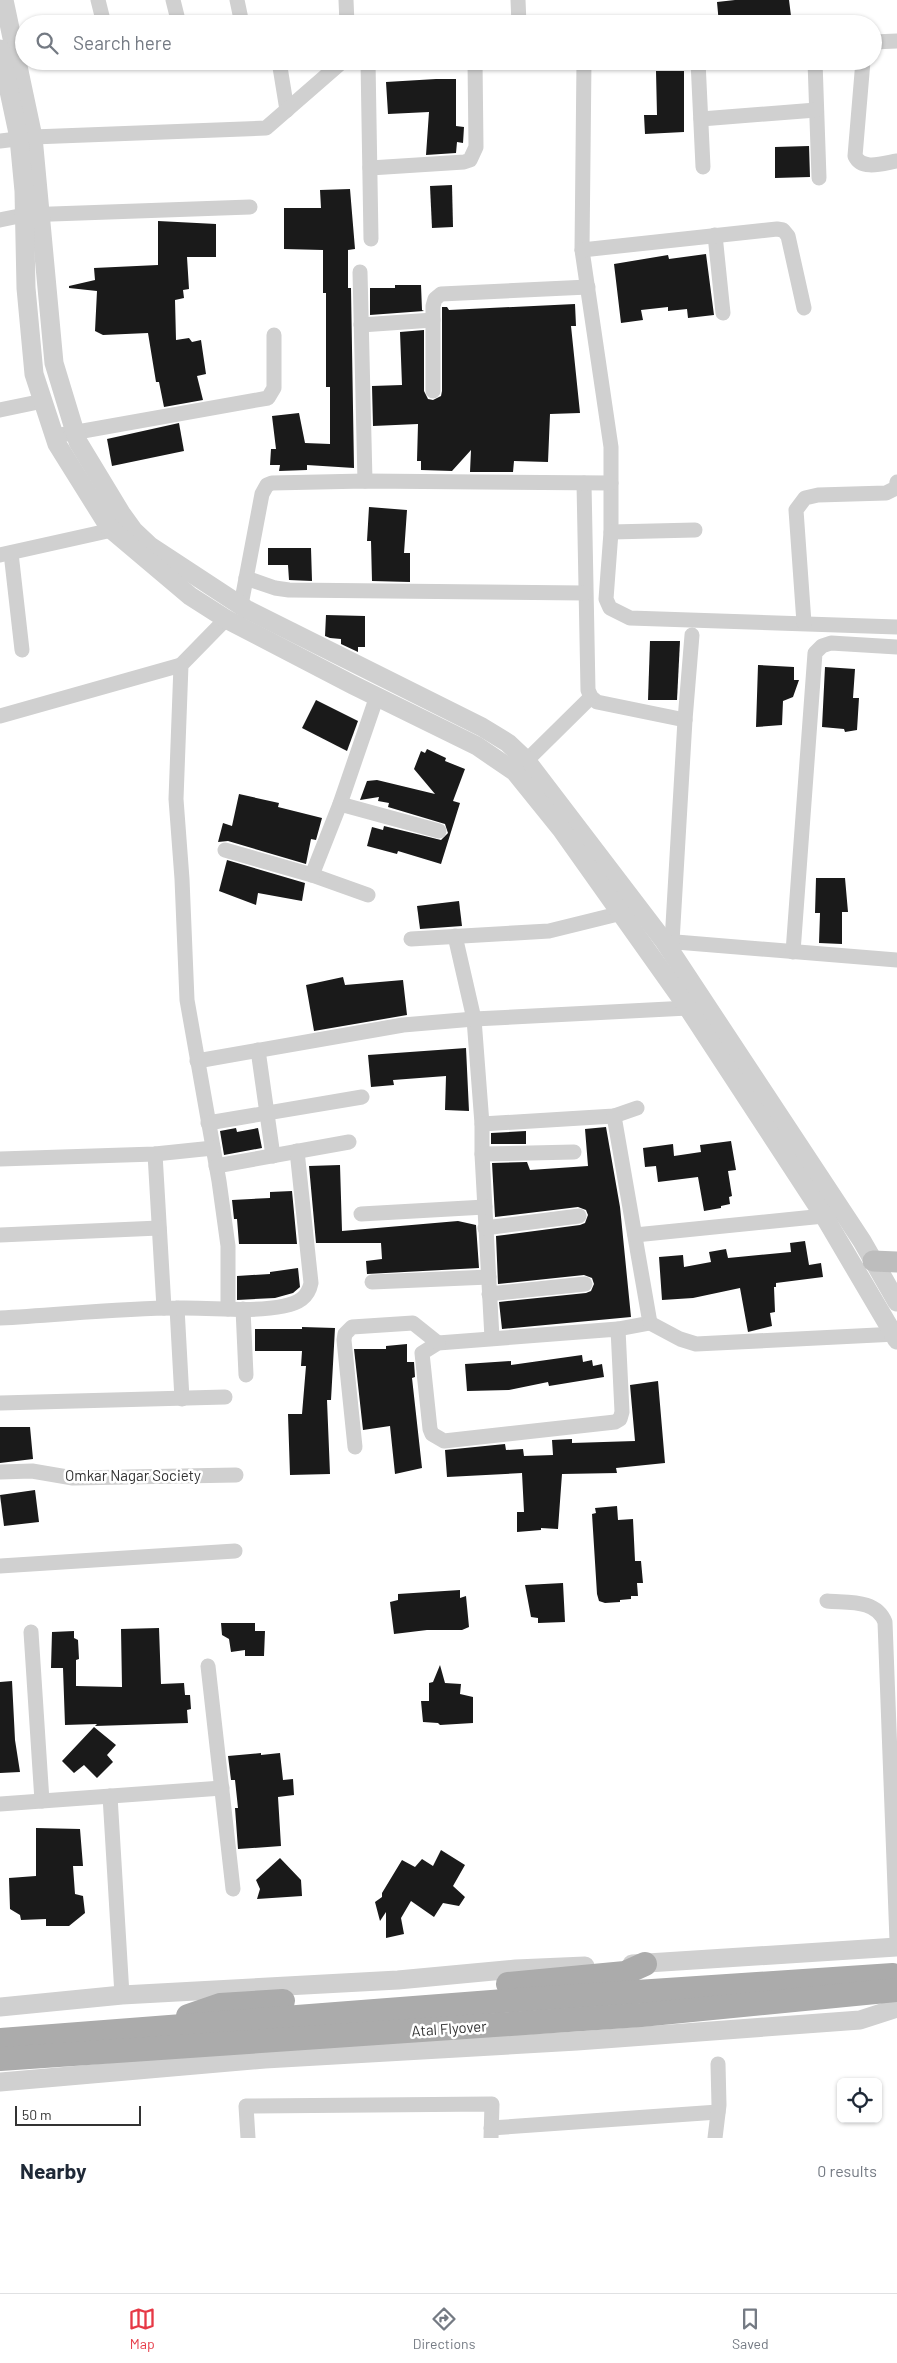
<!DOCTYPE html>
<html lang="en">
<head>
<meta charset="utf-8">
<style>
	:root { --surface:#fff; --page:#f2f2f3; --text:#1f2937; --muted:#747a83; --line:#e0e1e3; --accent:#e63946 }
	body { margin:0; font-family:Barlow,sans-serif; background:var(--page); color:var(--text) }
	.controls { position:absolute; right:15px; bottom:15px; display:grid; overflow:hidden; border-radius:8px; box-shadow:0 1px 4px #0004 }
	.controls button { width:45px; height:45px; display:grid; place-items:center; padding:0; border:0; border-bottom:1px solid var(--line); background:var(--surface); color:var(--text); font:25px sans-serif }
	.scale { position:absolute; left:15px; bottom:12px; width:126px; box-sizing:border-box; padding-left:5px; border:2px solid #333; border-top:0; font-size:14px; line-height:18px; white-space:nowrap; color:#333; -webkit-text-stroke:4px #fff; paint-order:stroke }
	.list { margin:0; padding:0; list-style:none }
	h2 { display:flex; justify-content:space-between; align-items:center; height:65px; margin:0; padding:0 20px; font-size:21px }
	h2 small { font-size:16px; font-weight:400; color:var(--muted) }
	.icon { flex:none; width:28px; height:28px; fill:none; stroke:currentColor; stroke-width:2; stroke-linecap:round; stroke-linejoin:round }
	.map { position:relative; flex:none; width:897px; height:2138px; overflow:hidden }
	.search { position:absolute; background:var(--surface); box-shadow:0 1px 4px #0004; left:15px; right:15px; top:15px; height:55px; display:flex; align-items:center; gap:12px; box-sizing:border-box; padding:0 18px; border-radius:28px; color:var(--muted); font-size:19px }
	.sheet { height:155px; background:var(--surface) }
	nav { display:flex; justify-content:space-around; align-items:center; box-sizing:border-box; height:70px; border-top:1px solid var(--line); background:var(--surface); font-size:14px; color:var(--muted) }
	nav a { display:grid; justify-items:center; gap:2px }
	nav .on { color:var(--accent) }
	.map>svg:first-child { display:block }
</style>
</head>
<body>
<div class="map">
<svg width="897" height="2138" viewBox="0 0 897 2138">
	<rect width="100%" height="100%" fill="#fff"/>
	<g fill="#1a1a1a">
		<path d="M735 0H789L792 24H719L717 2Z"/>
		<path d="M656 71H684V132L645 134 644 115H657Z"/>
		<path d="M436 79H456V126L464 127 463 143 457 142 456 153 426 155 429 112 388 114 386 82Z"/>
		<path d="M809 146 810 177 775 178V147Z"/>
		<path d="M452 185 453 227 432 228 430 186Z"/>
		<path d="M350 189 355 249 348 250V288H351L354 468 307 465V470L279 471 280 465H270L271 449H276L272 416 299 413 305 443 330 444V387H326V293H323V250L284 249V208H321L320 190Z"/>
		<path d="M158 221 216 224V257H187L189 289 183 290 184 298 175 300 176 340 189 338 192 342 201 340 206 374 197 376 203 400 164 407 159 382H156L148 333 103 335 95 331 97 291 69 288V286L95 280 94 268 158 265Z"/>
		<path d="M706 254 714 315 688 318 687 309 668 311V307L641 310 643 320 621 323 614 264 668 255 669 259Z"/>
		<path d="M395 285H421L422 310 424 311 370 315V288H395Z"/>
		<path d="M575 304 576 326H571L580 413 550 414 548 462 514 461 513 472H470L471 450 452 471 421 470V461H417L418 424 373 426 372 386 402 385 400 332 424 330V391L428 399 433 400 441 396 442 391V307H447L449 310Z"/>
		<path d="M179 423 184 451 112 466 107 439Z"/>
		<path d="M369 507 407 510 404 553H410V582L372 581 371 541H367Z"/>
		<path d="M268 548H311L312 581 289 580 288 565H268Z"/>
		<path d="M326 615 365 616V647H358V652L341 644V639L330 638 325 636Z"/>
		<path d="M650 641H680L677 700H648Z"/>
		<path d="M758 665 794 667V680H799L793 697 783 701 782 725 756 727Z"/>
		<path d="M825 667 855 669 853 698H859L857 730 845 732 844 729 822 727Z"/>
		<path d="M316 700 358 721 347 751 302 728Z"/>
		<path d="M427 749 446 758 445 761 465 769 453 801 460 803 441 864 398 851 397 854 367 846 372 827 383 830 384 826 441 840 448 833 445 824 388 807 389 803 378 801 379 797 360 800 367 781 377 780 435 794 414 769 421 751 425 753Z"/>
		<path d="M239 794 279 803 278 807 322 818 316 840 311 839 306 864 228 841 218 842 223 823 232 826Z"/>
		<path d="M227 860 305 883 302 901 258 893 256 905 219 891Z"/>
		<path d="M816 878H845L848 912H842V944L819 943 820 913H815Z"/>
		<path d="M459 901 462 926 420 929 417 906Z"/>
		<path d="M343 977 345 985 403 980 407 1015 314 1031 306 985Z"/>
		<path d="M466 1048 469 1111 445 1110 446 1076 393 1080 394 1085 371 1087 368 1055Z"/>
		<path d="M606 1127 620 1207 631 1317 502 1329 499 1302 586 1293 591 1291 594 1284 592 1278 584 1275 498 1284 496 1236 580 1225 585 1223 588 1215 586 1210 578 1207 495 1217 492 1163 527 1162 530 1170 588 1166 585 1129Z"/>
		<path d="M236 1128 237 1132 258 1128 262 1148 224 1155 220 1131Z"/>
		<path d="M526 1131V1144H491V1133Z"/>
		<path d="M731 1141 736 1170 728 1171 732 1196 729 1197 730 1204 721 1206V1208L704 1211 698 1177 658 1182 656 1166 645 1167 643 1148 673 1144 674 1156 701 1152 700 1145Z"/>
		<path d="M340 1165 342 1231 458 1221 476 1225 479 1268 367 1274 366 1261 382 1259 381 1243H316L309 1166Z"/>
		<path d="M292 1191 297 1244H239L237 1219H234L232 1200 270 1198V1192Z"/>
		<path d="M805 1241 809 1265 821 1263 823 1277 776 1283V1287H774L775 1312 770 1313 772 1326 748 1332 740 1288 693 1298 662 1300 659 1257 683 1255 684 1267 711 1262 709 1252 726 1249 728 1258 791 1252 790 1243Z"/>
		<path d="M298 1268 300 1287 293 1293 275 1298 237 1300V1276L270 1274V1272Z"/>
		<path d="M302 1327 335 1328 331 1400H327L330 1474 290 1475 288 1414H302L306 1366H301L302 1351H255V1329H302Z"/>
		<path d="M407 1344V1362H414L415 1377 412 1378 422 1468 395 1474 390 1426 363 1430 354 1349H386V1346Z"/>
		<path d="M582 1355 583 1362 592 1360 593 1366 602 1364 604 1377 549 1386 548 1382 509 1390 467 1391 465 1364 511 1361V1365Z"/>
		<path d="M658 1381 665 1463 616 1468 617 1473 562 1474 558 1529 541 1528V1530L517 1532V1512H524L522 1473 447 1477 445 1450 505 1444 506 1450 523 1449 524 1456 553 1455 552 1440 572 1439V1443L635 1441 630 1385Z"/>
		<path d="M0 1427H30L33 1459 0 1463Z"/>
		<path d="M35 1490 39 1522 4 1526 0 1495Z"/>
		<path d="M617 1506 618 1520 633 1519 635 1561H641L643 1583H637L638 1596H631V1599L620 1600V1602L605 1603 599 1601 597 1594 592 1514 596 1513 595 1508Z"/>
		<path d="M563 1583 565 1622 538 1623V1618L531 1617 525 1585Z"/>
		<path d="M460 1590V1598L466 1596 469 1627 462 1630H427L394 1634 390 1602 398 1600V1594Z"/>
		<path d="M221 1623H255V1631H265L264 1656H245V1650L231 1652 229 1639 222 1635Z"/>
		<path d="M159 1628 161 1684 184 1683 185 1695H190L191 1709 187 1710 188 1723 95 1726 97 1724 65 1725 63 1668H51L52 1632 74 1631V1638L78 1640 79 1659 76 1660V1686L122 1687 121 1629Z"/>
		<path d="M440 1665 445 1683 461 1684 460 1694 473 1697V1723L440 1725 438 1723 423 1722 421 1701H429V1683L433 1682Z"/>
		<path d="M12 1681 15 1740 20 1772 0 1773V1682Z"/>
		<path d="M94 1727 116 1745 107 1755 113 1762 97 1778 84 1765 74 1773 62 1761Z"/>
		<path d="M261 1753V1755L280 1753 283 1780 293 1779 294 1795 278 1797 281 1846 238 1849 235 1808H238L235 1780H231L228 1756Z"/>
		<path d="M36 1828 80 1829 83 1866H73L75 1894 83 1896 85 1913 69 1926H46V1919L21 1920 20 1915 10 1909 9 1878 36 1876Z"/>
		<path d="M441 1850 465 1865 453 1886 465 1897 459 1906 443 1903 434 1917 411 1901 401 1918 404 1934 386 1938V1912L380 1921 375 1902 382 1897V1893L402 1860 415 1867 422 1859 433 1866Z"/>
		<path d="M280 1858 301 1880 302 1896 257 1899 260 1889 256 1880Z"/>
	</g>
	<g fill="none" stroke-linecap="round" stroke-linejoin="round">
		<g stroke="#d0d0d0" stroke-width="15">
			<path d="M98 0 104 24"/>
			<path d="M173 0 179 24"/>
			<path d="M237 0 242 24"/>
			<path d="M346 0 347 24"/>
			<path d="M518 0 519 24"/>
			<path d="M873 42 897 41"/>
			<path d="M279 61 287 110"/>
			<path d="M368 61 371 239"/>
			<path d="M584 61 582 250 611 447V532L606 599 610 608 630 618 897 627"/>
			<path d="M698 61 703 167"/>
			<path d="M815 61 819 178"/>
			<path d="M863 61 855 156C862 171 884 163 897 161"/>
			<path d="M701 119 816 110"/>
			<path d="M0 141 33 137 266 128 343 61"/>
			<path d="M370 168 464 162 470 160 476 147 475 61"/>
			<path d="M0 220 24 215 250 207"/>
			<path d="M715 235 723 313"/>
			<path d="M582 250 777 229 783 230 788 236 804 308"/>
			<path d="M360 272 365 481"/>
			<path d="M361 325 433 320"/>
			<path d="M433 391V306L435 299 441 294 588 287"/>
			<path d="M0 410 43 401"/>
			<path d="M55 436 268 398 274 388V335"/>
			<path d="M584 483 588 690 591 697 597 702 685 720"/>
			<path d="M611 532 695 530"/>
			<path d="M11 553 22 650"/>
			<path d="M0 555 121 528"/>
			<path d="M246 578 275 588 289 590 585 593"/>
			<path d="M241 605 262 494 267 485 272 483 365 481 611 483"/>
			<path d="M226 619 181 665 176 799 182 879 187 1000 219 1181 228 1246V1309"/>
			<path d="M804 623 796 510 805 498 818 495 886 493 896 488 897 482"/>
			<path d="M0 716 181 665"/>
			<path d="M519 768 591 697"/>
			<path d="M340 804 439 831"/>
			<path d="M225 850 312 875 368 895"/>
			<path d="M312 875 340 804 377 696"/>
			<path d="M455 936 474 1019 482 1124 614 1116 637 1108"/>
			<path d="M411 939 549 931 622 913"/>
			<path d="M664 941 897 960"/>
			<path d="M672 942 685 720 692 635"/>
			<path d="M793 952 815 653 822 646 831 643 897 647"/>
			<path d="M258 1050 273 1156"/>
			<path d="M197 1061 403 1025 474 1019 688 1008"/>
			<path d="M614 1116 650 1323 618 1329"/>
			<path d="M208 1123 362 1097"/>
			<path d="M482 1124V1154L492 1338"/>
			<path d="M155 1154 164 1308"/>
			<path d="M482 1154 574 1152"/>
			<path d="M0 1159 155 1154 213 1148"/>
			<path d="M216 1166 349 1142"/>
			<path d="M361 1214 485 1207"/>
			<path d="M485 1228 579 1216"/>
			<path d="M0 1235 159 1228"/>
			<path d="M635 1235 824 1216"/>
			<path d="M372 1282 489 1277"/>
			<path d="M489 1294 585 1284"/>
			<path d="M177 1308 182 1399"/>
			<path d="M243 1309 246 1375"/>
			<path d="M0 1318C59 1315 119 1308 178 1308 213 1307 250 1313 284 1306 298 1303 308 1298 311 1283L297 1151"/>
			<path d="M650 1323 680 1339 696 1344 897 1334"/>
			<path d="M618 1329 622 1412 620 1419 615 1422 444 1441 432 1434 430 1429 422 1353 438 1343Z"/>
			<path d="M0 1403 225 1397"/>
			<path d="M355 1447 344 1340 345 1334 352 1327 413 1323 438 1343"/>
			<path d="M0 1472 32 1471 73 1478 236 1475"/>
			<path d="M0 1566 235 1551"/>
			<path d="M827 1601C848 1603 876 1599 885 1622L897 1941"/>
			<path d="M31 1632 42 1801"/>
			<path d="M208 1666 233 1889"/>
			<path d="M110 1796 122 1995"/>
			<path d="M0 1804 222 1788"/>
			<path d="M491 2128 718 2112"/>
			<path d="M248 2138 246 2106 492 2104 491 2138"/>
			<path d="M715 2138 719 2105 718 2064"/>
		</g>
		<g stroke="#d0d0d0" stroke-width="19">
			<path d="M4 0 33 137 54 363 78 442 121 513 134 531 150 546 246 609 482 727 508 743 526 760 664 941 862 1241 897 1302"/>
			<path d="M0 49 19 138 24 191 26 288 34 374 57 444 107 524 113 531 190 596 226 619 353 685 477 746 515 772 561 829 688 1008 824 1216 897 1340"/>
			<path d="M632 1964 897 1947"/>
			<path d="M0 2007 122 1995 398 1980 516 1969 585 1966"/>
			<path d="M0 2082 265 2059 577 2041 860 2020 897 2008"/>
		</g>
		<path stroke="#bdbdbd" stroke-width="21" d="M873 1261 897 1262"/>
		<g stroke="#ababab" stroke-width="24">
			<path d="M508 1984 625 1973 645 1964"/>
			<path d="M188 2016 220 2005 283 2001"/>
			<path d="M0 2040 517 2000 893 1975"/>
			<path d="M0 2059 641 2015 897 1990"/>
		</g>
	</g>
	<g text-anchor="middle" dominant-baseline="central" stroke-width="5" stroke-linejoin="round" paint-order="stroke">
		<g font-size="15" fill="#333" stroke="#fff">
			<text x="133" y="1475">Omkar Nagar Society</text>
			<text transform="translate(449 2028) rotate(-4)">Atal Flyover</text>
		</g>
	</g>
</svg>
<div class="controls">
<button><svg class="icon" aria-label="locate" viewBox="0 0 24 24"><circle cx="12" cy="12" r="6"/><path d="M12 2v4M12 18v4M2 12h4M18 12h4"/></svg></button>
</div>
<div class="scale">50 m</div>
<div class="search"><svg class="icon" aria-label="search" viewBox="0 0 24 24"><circle cx="10" cy="10" r="6"/><path d="M15 15l6 6"/></svg>Search here</div>
</div>
<section class="sheet">
<h2>Nearby<small>0 results</small></h2>
<ul class="list">
</ul>
</section>
<nav>
<a class="on"><svg class="icon" aria-label="map" viewBox="0 0 24 24"><path d="M3 6l6-2 6 2 6-2v14l-6 2-6-2-6 2zM9 4v14M15 6v14"/></svg>Map</a>
<a><svg class="icon" aria-label="directions" viewBox="0 0 24 24"><path d="M12 3l9 9-9 9-9-9zM9 14v-3h6M13 9l2 2-2 2"/></svg>Directions</a>
<a><svg class="icon" aria-label="saved" viewBox="0 0 24 24"><path d="M7 4h10v16l-5-4-5 4z"/></svg>Saved</a>
</nav>
</body>
</html>
